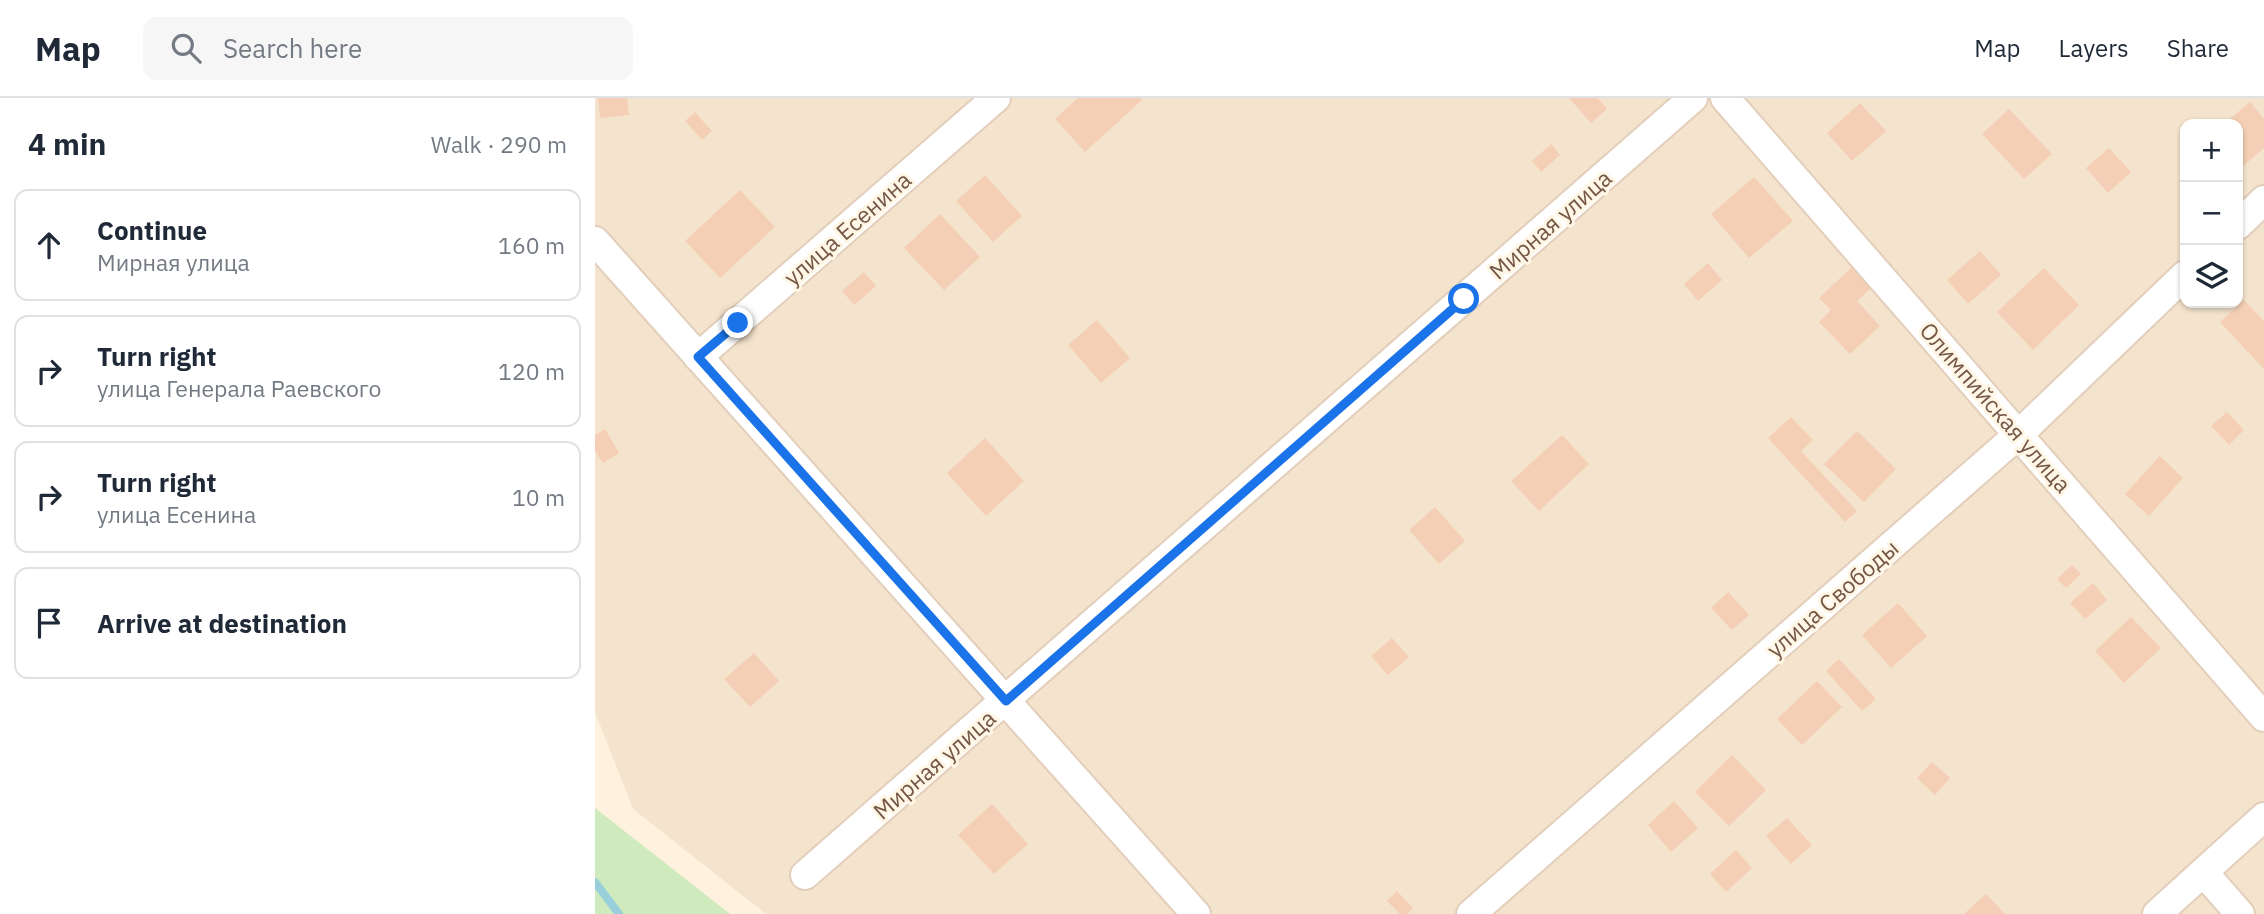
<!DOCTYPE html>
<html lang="en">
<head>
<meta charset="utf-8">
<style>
	:root { --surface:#fff; --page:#f6f6f7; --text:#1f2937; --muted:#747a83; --line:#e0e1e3 }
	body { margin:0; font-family:"IBM Plex Sans",sans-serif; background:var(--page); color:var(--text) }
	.controls { position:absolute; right:21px; top:21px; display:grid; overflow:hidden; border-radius:14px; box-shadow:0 2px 5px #0004 }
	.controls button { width:63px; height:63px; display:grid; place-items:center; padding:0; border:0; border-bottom:2px solid var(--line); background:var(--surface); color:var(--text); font:35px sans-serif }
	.stop { position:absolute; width:21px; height:21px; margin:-16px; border:5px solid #1a73e8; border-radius:50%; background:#fff }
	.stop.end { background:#1a73e8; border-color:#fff; box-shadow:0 2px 7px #0008 }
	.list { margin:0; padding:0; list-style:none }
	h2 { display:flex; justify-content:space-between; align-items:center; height:91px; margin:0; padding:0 28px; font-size:30px }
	h2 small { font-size:23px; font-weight:400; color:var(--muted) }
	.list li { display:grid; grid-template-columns:46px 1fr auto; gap:21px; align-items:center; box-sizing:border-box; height:112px; margin:0 14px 14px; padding:0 14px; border:2px solid var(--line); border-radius:14px }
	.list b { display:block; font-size:26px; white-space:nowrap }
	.list p { margin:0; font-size:23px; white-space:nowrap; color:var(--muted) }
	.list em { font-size:23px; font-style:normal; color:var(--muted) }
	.icon { flex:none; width:38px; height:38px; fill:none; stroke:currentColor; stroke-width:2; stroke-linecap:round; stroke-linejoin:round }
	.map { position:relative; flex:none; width:1669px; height:816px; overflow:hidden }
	header { display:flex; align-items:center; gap:42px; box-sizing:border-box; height:98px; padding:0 35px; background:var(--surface); border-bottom:2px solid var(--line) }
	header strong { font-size:33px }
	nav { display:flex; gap:38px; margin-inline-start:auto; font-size:24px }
	.search { width:490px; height:63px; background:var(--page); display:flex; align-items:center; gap:18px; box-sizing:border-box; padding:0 24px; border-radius:14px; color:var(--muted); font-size:26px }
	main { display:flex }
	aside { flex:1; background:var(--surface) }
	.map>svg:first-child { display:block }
</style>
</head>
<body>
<header>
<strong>Map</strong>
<div class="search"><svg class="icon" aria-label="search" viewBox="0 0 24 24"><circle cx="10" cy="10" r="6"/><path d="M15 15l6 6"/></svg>Search here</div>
<nav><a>Map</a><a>Layers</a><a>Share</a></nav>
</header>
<main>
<aside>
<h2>4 min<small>Walk · 290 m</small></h2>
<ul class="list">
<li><svg class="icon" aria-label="ahead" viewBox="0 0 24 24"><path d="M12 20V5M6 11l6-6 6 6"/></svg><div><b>Continue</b><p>Мирная улица</p></div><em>160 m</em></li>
<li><svg class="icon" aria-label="right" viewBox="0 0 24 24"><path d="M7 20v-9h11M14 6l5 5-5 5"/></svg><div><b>Turn right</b><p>улица Генерала Раевского</p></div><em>120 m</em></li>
<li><svg class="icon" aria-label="right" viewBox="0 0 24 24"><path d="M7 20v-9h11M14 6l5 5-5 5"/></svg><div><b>Turn right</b><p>улица Есенина</p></div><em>10 m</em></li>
<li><svg class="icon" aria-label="arrive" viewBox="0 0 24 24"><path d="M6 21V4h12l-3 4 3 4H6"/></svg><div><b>Arrive at destination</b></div></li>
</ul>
</aside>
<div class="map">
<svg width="1669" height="816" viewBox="0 0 1669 816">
	<rect width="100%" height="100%" fill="#fef2df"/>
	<path fill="#f5e4cd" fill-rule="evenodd" d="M0 0H1669V816H171L38 711 0 614ZM1590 26H1643V205H1590Z"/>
	<path fill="#cfebbd" d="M0 710 135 816H0Z"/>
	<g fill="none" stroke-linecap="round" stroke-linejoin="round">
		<path stroke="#98cfda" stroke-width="8" d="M0 784 24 816"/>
	</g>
	<g fill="#f4cfb5">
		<path d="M3 0H32L34 17 5 20Z"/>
		<path d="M483 0H545L547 2 490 54 460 21Z"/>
		<path d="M974 0H1003L1012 11 996 25Z"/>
		<path d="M1655 4 1669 21V50L1647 69 1643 64V26H1629Z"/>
		<path d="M1265 5 1291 33 1257 63 1232 35Z"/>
		<path d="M1414 11 1457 56 1429 81 1387 36Z"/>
		<path d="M100 14 117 33 107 42 90 23Z"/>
		<path d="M956 46 965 57 946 74 937 63Z"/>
		<path d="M1514 50 1536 74 1513 95 1491 70Z"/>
		<path d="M390 77 427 118 398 144 361 103Z"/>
		<path d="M1159 79 1198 123 1154 160 1116 116Z"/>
		<path d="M145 92 180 129 125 180 90 143Z"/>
		<path d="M345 116 385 159 349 192 309 150Z"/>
		<path d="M1385 153 1406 177 1373 206 1352 182Z"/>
		<path d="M1113 165 1127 182 1103 203 1089 186Z"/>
		<path d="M1257 169 1276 190 1262 203 1285 228 1255 256 1224 224 1236 212 1224 200Z"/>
		<path d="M1449 170 1484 207 1438 252 1402 214Z"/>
		<path d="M269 174 281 188 259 207 247 193Z"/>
		<path d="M1649 202 1669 223V271L1625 224Z"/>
		<path d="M502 222 535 260 506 285 473 247Z"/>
		<path d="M1632 314 1649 332 1634 347 1616 328Z"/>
		<path d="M1196 319 1218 342 1206 353 1262 413 1250 424 1173 340Z"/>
		<path d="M10 331 24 355 8 365 0 353V337Z"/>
		<path d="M1262 333 1301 371 1269 404 1229 366Z"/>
		<path d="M967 337 994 366 944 413 916 383Z"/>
		<path d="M390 340 429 383 391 418 352 375Z"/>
		<path d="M1565 358 1588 380 1554 418 1530 396Z"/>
		<path d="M840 409 870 443 844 466 814 432Z"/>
		<path d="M1477 467 1486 476 1471 490 1462 481Z"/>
		<path d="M1498 485 1512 502 1490 521 1475 505Z"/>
		<path d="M1133 494 1154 517 1137 532 1116 510Z"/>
		<path d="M1303 505 1332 538 1296 570 1267 537Z"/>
		<path d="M1536 519 1566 550 1529 585 1500 553Z"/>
		<path d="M797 540 814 559 793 577 776 558Z"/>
		<path d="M159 555 184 583 155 609 129 581Z"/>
		<path d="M1244 561 1281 601 1267 613 1231 573Z"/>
		<path d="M1222 583 1247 609 1207 647 1182 621Z"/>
		<path d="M1137 657 1171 692 1134 728 1100 694Z"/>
		<path d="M1337 664 1355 680 1340 697 1322 680Z"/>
		<path d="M1079 703 1103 730 1076 754 1053 727Z"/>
		<path d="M397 706 433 746 399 776 363 737Z"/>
		<path d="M1192 720 1217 747 1196 766 1171 738Z"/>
		<path d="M1141 752 1157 770 1131 794 1115 776Z"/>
		<path d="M802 793 818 810 812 816H805L792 803Z"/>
		<path d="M1391 796 1410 816H1369Z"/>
	</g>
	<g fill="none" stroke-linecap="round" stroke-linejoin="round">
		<defs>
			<g id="street">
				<path d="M1130 0 1669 619"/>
				<path d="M1643 127 1669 102"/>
				<path d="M0 143 601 816"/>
				<path d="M103 259 401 0"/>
				<path d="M1609 775 1645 816"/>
				<path d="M210 777 1098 0"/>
				<path d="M876 816 1424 336 1590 177"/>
				<path d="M1562 816 1669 719"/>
			</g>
		</defs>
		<use href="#street" stroke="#e2ceba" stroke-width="32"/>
		<use href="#street" stroke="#fff" stroke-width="28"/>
	</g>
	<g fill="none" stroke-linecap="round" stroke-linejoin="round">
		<path stroke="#1a73e8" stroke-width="9" d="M143 225 103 259 411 603 869 201"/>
	</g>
	<g text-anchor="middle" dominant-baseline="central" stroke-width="6" stroke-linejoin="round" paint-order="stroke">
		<g font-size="23" fill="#755745" stroke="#fff6e6">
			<text transform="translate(955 126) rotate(-41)">Мирная улица</text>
			<text transform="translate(252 130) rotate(-41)">улица Есенина</text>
			<text transform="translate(1401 309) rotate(49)">Олимпийская улица</text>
			<text transform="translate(1237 500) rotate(-41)">улица Свободы</text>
			<text transform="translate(339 666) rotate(-41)">Мирная улица</text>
		</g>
	</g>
</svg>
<div class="controls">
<button>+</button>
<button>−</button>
<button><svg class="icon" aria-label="layers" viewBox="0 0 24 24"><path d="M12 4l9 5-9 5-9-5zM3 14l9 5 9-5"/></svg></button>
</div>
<div class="stop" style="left:869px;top:201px"></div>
<div class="stop end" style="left:143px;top:225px"></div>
</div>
</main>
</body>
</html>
